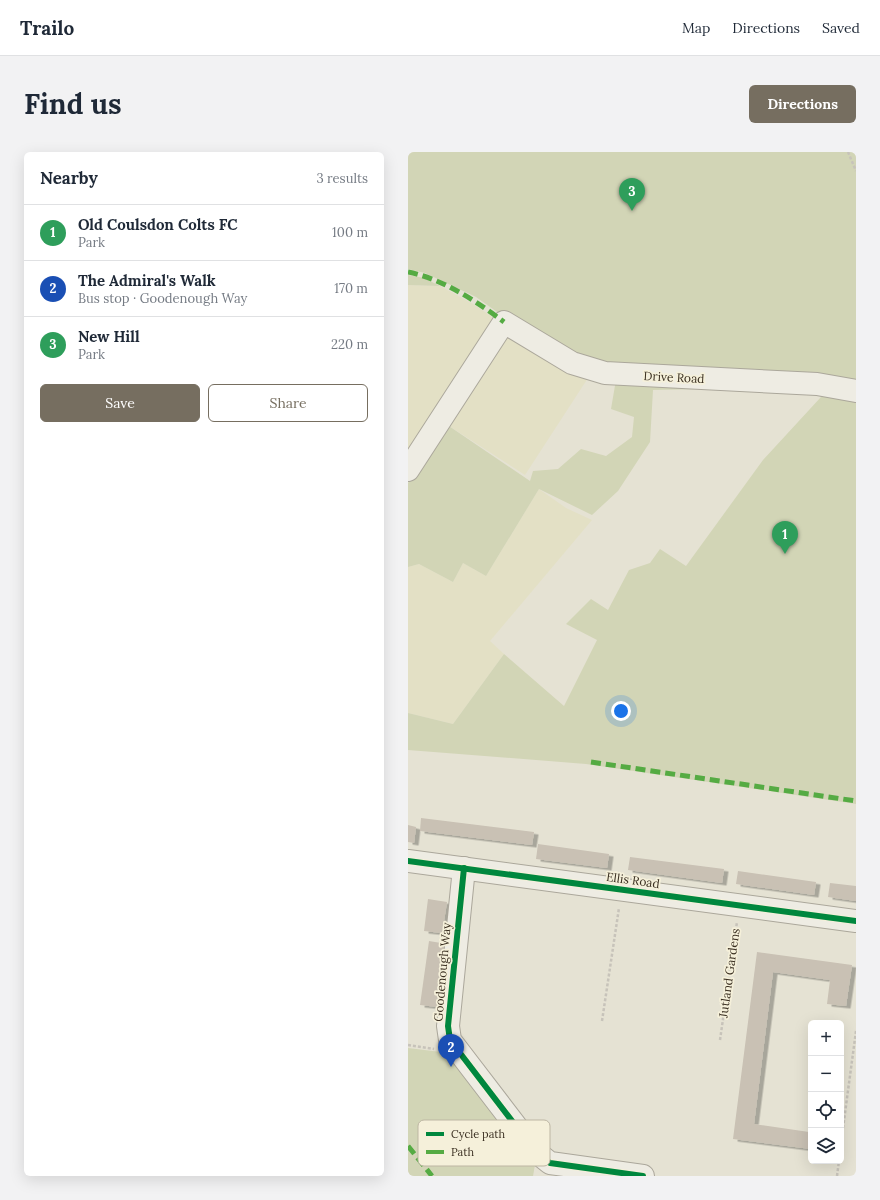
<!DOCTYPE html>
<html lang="en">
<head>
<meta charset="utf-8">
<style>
	:root { --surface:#fff; --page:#f2f2f3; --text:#1f2937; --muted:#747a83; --line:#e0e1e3; --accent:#766e60 }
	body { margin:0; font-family:Lora,serif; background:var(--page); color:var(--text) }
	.controls { position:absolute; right:12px; bottom:12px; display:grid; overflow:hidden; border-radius:6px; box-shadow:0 4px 16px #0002 }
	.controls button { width:36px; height:36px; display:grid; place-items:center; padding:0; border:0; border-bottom:1px solid var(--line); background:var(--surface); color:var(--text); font:20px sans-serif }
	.you { position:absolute; left:213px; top:559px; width:14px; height:14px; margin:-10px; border:3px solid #fff; border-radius:50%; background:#1a73e8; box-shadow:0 0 0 6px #1a73e833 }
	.badge { display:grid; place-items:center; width:26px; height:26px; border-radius:50%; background:var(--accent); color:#fff; font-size:13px; font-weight:700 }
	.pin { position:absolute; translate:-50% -33px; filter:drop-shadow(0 1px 2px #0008) }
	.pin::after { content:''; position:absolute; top:21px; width:14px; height:12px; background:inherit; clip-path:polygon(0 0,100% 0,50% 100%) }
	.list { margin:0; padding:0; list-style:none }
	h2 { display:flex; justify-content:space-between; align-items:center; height:52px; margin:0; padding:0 16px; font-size:17px }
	h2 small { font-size:13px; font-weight:400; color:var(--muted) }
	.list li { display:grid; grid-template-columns:26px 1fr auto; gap:12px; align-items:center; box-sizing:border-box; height:56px; padding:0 16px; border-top:1px solid var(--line) }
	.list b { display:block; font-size:15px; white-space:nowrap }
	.list p { margin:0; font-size:13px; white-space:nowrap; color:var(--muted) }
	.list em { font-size:13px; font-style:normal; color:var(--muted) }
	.actions { display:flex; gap:8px; padding:12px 16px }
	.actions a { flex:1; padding:9px 0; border:1px solid var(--accent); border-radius:6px; text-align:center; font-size:14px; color:var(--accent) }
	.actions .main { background:var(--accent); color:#fff }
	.icon { flex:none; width:22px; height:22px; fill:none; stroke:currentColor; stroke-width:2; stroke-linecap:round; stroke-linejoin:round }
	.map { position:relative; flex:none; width:448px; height:1024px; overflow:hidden; border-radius:6px }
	header { display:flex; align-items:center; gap:24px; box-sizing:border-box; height:56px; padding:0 20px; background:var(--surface); border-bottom:1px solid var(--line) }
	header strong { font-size:19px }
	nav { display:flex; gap:22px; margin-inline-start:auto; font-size:14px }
	.intro { display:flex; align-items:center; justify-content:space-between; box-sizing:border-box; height:96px; padding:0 24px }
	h1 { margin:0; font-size:28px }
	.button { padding:10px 18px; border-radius:6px; background:var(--accent); color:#fff; font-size:14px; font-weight:700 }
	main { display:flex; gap:24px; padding:0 24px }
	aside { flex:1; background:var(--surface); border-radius:6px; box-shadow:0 4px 16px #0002 }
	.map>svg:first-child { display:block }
</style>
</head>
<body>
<header>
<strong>Trailo</strong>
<nav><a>Map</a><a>Directions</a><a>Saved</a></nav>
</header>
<div class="intro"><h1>Find us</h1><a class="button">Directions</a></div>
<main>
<aside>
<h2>Nearby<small>3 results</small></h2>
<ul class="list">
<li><span class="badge" style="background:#2e9e5b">1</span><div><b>Old Coulsdon Colts FC</b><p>Park</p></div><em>100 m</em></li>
<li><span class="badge" style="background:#1a4fb4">2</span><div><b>The Admiral's Walk</b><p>Bus stop · Goodenough Way</p></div><em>170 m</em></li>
<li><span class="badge" style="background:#2e9e5b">3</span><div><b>New Hill</b><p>Park</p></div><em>220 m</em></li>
</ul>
<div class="actions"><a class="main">Save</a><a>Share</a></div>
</aside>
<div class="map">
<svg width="448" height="1024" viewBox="0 0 448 1024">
	<defs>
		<filter id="shadow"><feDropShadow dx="4.5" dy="2.5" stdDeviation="0" flood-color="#0004"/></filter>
	</defs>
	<rect width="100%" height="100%" fill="#e5e2d3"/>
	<g fill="#e3e0c5">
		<path d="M0 133 32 134 65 152 86 166 0 309Z"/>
		<path d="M98 176 180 226 117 323 38 272Z"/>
		<path d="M131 337 158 356 184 368 82 489 96 502 45 572 0 561V415L11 412 45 430 55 411 78 424Z"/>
	</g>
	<g fill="#d2d5b6">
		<path d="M0 0H448V652L178 612 0 598V561L45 572 96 502 156 554 189 488 158 472 183 447 200 458 221 418 242 411 252 397 278 414 355 308 413 245 396 235 245 238 242 290 210 339 184 363 131 337 78 424 55 411 45 430 11 412 0 415V331L38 272 122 329 125 319 150 317 173 297 198 304 224 285 226 265 203 257 210 216H199L99 167 68 145 17 121 0 117Z"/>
		<path d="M0 123 16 126 32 134 0 133Z"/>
		<path d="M0 896 41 901 127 1013 125 1024H0Z"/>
	</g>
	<g fill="#c9c1b4" filter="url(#shadow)">
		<path d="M13 666 126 680 124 693 12 679Z"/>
		<path d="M0 673 8 675 6 691 0 690Z"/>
		<path d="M130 692 201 702 199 716 128 707Z"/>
		<path d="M222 705 316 717 314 731 220 718Z"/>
		<path d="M330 719 408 730 406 743 328 732Z"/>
		<path d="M422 731 448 734V749L420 745Z"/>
		<path d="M20 747 39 750 34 781 16 779Z"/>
		<path d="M21 789 39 792 30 855 12 853Z"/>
		<path d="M349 800 444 813 438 854 419 852 422 828 365 820 346 972 401 980 403 973V997L325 987Z"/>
	</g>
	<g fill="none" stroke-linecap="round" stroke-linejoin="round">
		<defs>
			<g id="minor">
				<path d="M0 318 96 170 164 211 197 221 409 232 448 239"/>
				<path d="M0 709 448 769"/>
				<path d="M56 716 40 874 42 888 127 999 142 1011 235 1024"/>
			</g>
		</defs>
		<use href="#minor" stroke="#aba79b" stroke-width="24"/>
		<g stroke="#c7c3ba" stroke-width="2.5" stroke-dasharray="3 2" stroke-linecap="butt">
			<path d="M440 0 448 19"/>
			<path d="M194 869 211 756"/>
			<path d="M312 888 329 770"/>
			<path d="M0 893 26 897"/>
			<path d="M433 991 448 879"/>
			<path d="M429 1024 431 1009"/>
		</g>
		<use href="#minor" stroke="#eeece3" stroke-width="22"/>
		<g stroke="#55ab43" stroke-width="5" stroke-dasharray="10 5" stroke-linecap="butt">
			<path d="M0 120C35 127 68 149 96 170"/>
			<path d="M183 610 448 649"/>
			<path d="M0 994 24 1024"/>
		</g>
		<defs>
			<g id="cycleway">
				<path d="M0 709 448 769"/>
				<path d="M56 716 40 874 42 888 127 999 142 1011 235 1024"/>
			</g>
		</defs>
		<use href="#cycleway" stroke="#f5f0da" stroke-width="8"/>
		<use href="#cycleway" stroke="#00873e" stroke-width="6"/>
	</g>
	<g text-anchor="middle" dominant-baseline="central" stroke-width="3.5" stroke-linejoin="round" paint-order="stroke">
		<g font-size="12" fill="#3b3022" stroke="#f5f0da">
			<text transform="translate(266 225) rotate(3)">Drive Road</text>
			<text transform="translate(225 728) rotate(8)">Ellis Road</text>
			<text transform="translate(34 820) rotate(-85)">Goodenough Way</text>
			<text transform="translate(321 821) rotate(-82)">Jutland Gardens</text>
		</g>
	</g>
	<rect x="10" y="968" width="132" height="46" rx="6" fill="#f5f0da" stroke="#bdb6a3" stroke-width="1"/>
	<rect x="18" y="980" width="18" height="4" fill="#00873e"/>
	<rect x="18" y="998" width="18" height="4" fill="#55ab43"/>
	<g font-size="11" fill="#3b3022">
		<text x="43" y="986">Cycle path</text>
		<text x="43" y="1004">Path</text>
	</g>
</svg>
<div class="controls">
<button>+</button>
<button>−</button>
<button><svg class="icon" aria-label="locate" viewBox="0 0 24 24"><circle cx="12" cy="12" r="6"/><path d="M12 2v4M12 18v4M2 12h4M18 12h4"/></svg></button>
<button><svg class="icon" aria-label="layers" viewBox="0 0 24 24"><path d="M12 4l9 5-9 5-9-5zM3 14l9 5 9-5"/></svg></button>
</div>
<div class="you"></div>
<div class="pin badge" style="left:377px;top:402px;background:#2e9e5b">1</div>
<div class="pin badge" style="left:43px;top:915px;background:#1a4fb4">2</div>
<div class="pin badge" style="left:224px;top:59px;background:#2e9e5b">3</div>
</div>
</main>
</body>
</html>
